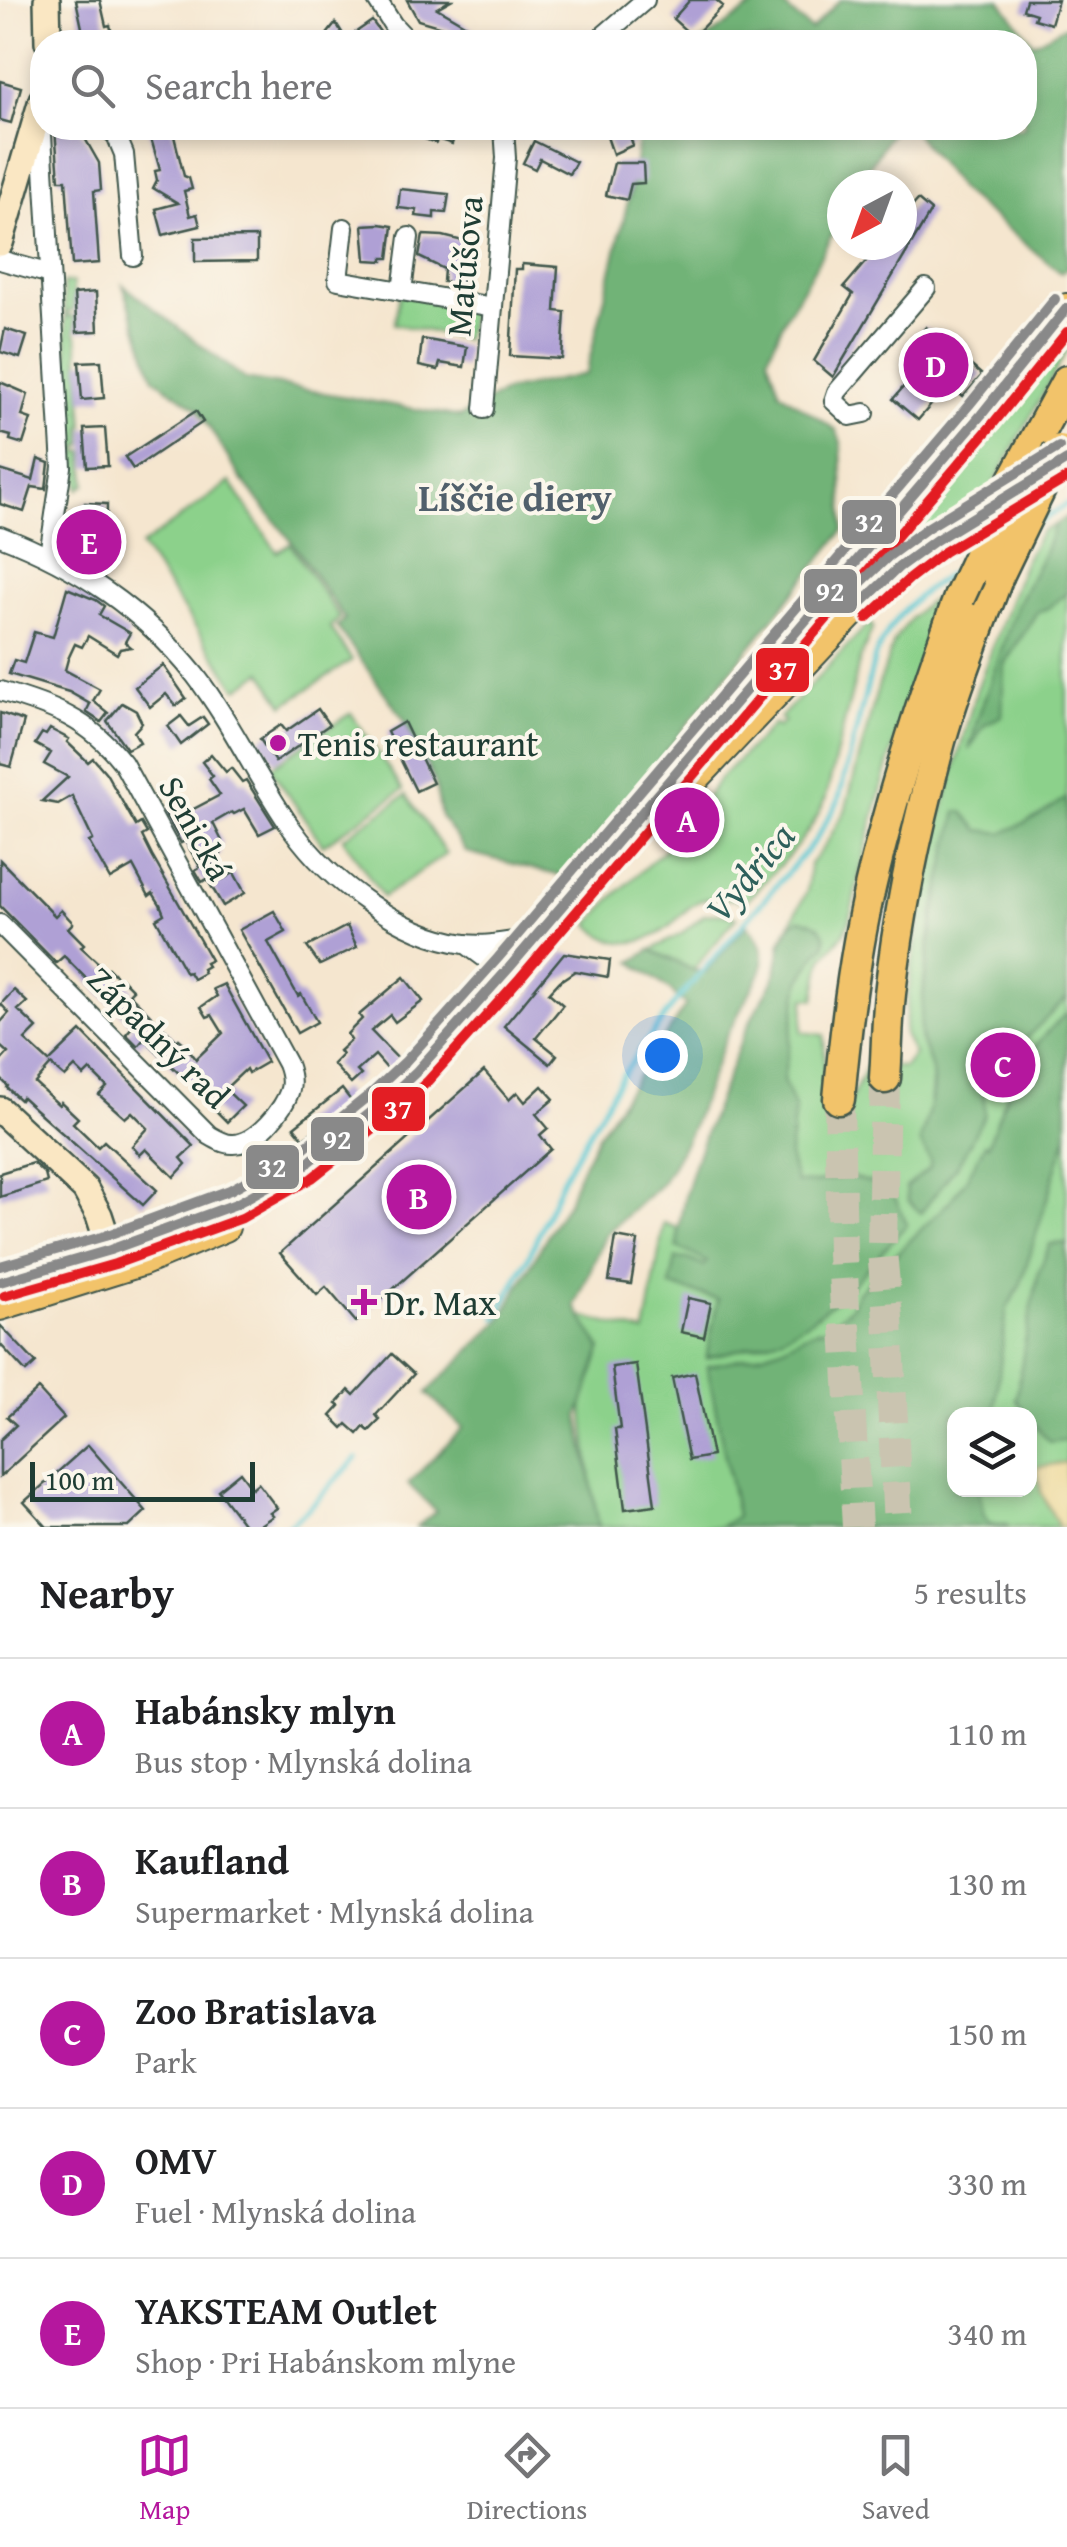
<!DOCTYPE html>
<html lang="en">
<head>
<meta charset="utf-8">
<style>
	:root { --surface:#fff; --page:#f2f2f2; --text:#202124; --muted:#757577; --line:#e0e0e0; --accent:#b5179e }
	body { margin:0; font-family:"Gentium Book Plus",serif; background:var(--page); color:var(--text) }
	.controls { position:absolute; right:30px; bottom:30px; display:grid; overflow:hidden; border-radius:20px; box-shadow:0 5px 15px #0003 }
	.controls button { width:90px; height:90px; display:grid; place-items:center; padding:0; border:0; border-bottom:2px solid var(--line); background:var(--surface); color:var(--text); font:50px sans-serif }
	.compass { position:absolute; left:827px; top:170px; width:90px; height:90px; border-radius:50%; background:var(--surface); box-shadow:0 5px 15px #0003; rotate:221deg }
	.scale { position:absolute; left:30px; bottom:25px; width:225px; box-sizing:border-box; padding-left:10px; border:5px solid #1f3d34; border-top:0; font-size:28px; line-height:35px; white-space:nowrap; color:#1f3d34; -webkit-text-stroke:8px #fbf7ec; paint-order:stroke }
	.you { position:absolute; left:662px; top:1055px; width:35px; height:35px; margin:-25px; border:8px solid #fff; border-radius:50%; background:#1a73e8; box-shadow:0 0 0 15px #1a73e833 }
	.badge { display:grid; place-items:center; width:65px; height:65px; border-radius:50%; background:var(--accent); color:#fff; font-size:32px; font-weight:700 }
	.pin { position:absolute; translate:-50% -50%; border:5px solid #fff; box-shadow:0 2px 10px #0006 }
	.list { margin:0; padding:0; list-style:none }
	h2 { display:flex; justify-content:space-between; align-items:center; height:130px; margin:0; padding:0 40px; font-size:42px }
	h2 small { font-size:32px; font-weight:400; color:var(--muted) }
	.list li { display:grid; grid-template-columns:65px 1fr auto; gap:30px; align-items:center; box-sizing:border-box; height:150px; padding:0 40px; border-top:2px solid var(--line) }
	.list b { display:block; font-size:38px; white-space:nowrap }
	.list p { margin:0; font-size:32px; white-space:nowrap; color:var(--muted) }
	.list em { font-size:32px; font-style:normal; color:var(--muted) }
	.icon { flex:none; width:55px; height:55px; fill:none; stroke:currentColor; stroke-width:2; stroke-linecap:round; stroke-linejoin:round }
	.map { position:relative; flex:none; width:1067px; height:1527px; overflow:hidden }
	.search { position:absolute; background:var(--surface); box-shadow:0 5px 15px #0003; left:30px; right:30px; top:30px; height:110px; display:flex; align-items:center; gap:25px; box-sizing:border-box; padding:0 35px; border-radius:40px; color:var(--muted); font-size:38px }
	.sheet { height:880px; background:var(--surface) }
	nav { display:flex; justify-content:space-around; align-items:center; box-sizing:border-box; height:140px; border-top:2px solid var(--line); background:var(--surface); font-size:28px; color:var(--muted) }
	nav a { display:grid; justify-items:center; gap:5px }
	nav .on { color:var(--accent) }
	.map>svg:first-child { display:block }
</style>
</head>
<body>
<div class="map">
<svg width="1067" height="1527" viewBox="0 0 1067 1527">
	<rect width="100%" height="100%" fill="#fbf7ec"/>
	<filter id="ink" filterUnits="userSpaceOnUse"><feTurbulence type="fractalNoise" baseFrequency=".01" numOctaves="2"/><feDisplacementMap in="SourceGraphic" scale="20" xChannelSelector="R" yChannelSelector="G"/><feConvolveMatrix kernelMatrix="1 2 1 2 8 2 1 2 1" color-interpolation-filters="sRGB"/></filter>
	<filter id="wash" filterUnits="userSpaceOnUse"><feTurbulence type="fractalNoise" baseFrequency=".0048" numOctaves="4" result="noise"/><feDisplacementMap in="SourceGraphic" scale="40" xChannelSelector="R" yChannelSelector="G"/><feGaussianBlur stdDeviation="2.25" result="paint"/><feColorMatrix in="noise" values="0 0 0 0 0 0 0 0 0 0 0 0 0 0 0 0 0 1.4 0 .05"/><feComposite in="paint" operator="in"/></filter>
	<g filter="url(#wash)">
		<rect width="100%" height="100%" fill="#f5e6cf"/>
		<g fill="#8cd18b" stroke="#568760" stroke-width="2.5" fill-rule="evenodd">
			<path d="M63 283H73V311L67 312 68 317 74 316 75 334 77 335 84 426 82 427 83 445 78 447 79 452 84 451 86 484 79 489 75 456Z"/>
			<path d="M400 294 472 309 465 339 394 324Z"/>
			<path d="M1067 329V350L986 498 948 519 781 671 899 526Z"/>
			<path d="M230 482 277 552 290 544 340 618 330 627 352 660 284 705 262 672 237 689 141 546Z"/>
			<path d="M1055 525 1044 553 1016 607 972 740 1004 665 1037 612 1048 608 1067 593V1527H596L573 1314 645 1333 664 1223 694 1234 789 1098 783 1080 800 981 817 953 824 933 811 921 793 923 780 947V944L807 891 810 864 824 847 845 811 878 687 894 641 912 617 926 604 944 591C905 700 873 809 849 922L844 933 822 960 815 999 805 998 802 1032 824 1035 825 1094 851 1099 867 1066 904 1067 914 1054 904 1035 911 970 938 826 977 689 1024 562 1041 532ZM949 850 931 1127 925 1126 930 1107 933 1071 920 1038 924 981 933 914ZM954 1414H1030V1490H954Z"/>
			<path d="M869 623 873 627 860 659 826 797C811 838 775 870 746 901 733 900 714 895 700 901 686 907 679 918 669 927 644 946 611 950 590 924L611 899 680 835 719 779 774 724 778 727 784 721 780 718Z"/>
			<path d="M351 713 403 790 323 845 270 768Z"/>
			<path d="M406 795 446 854 383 897 343 838Z"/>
			<path d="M720 913 737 917 693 970 651 950 681 934 704 915Z"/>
		</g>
		<g fill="#71b377" stroke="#487856" stroke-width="2.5">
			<path d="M762 0H777L811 30 840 0H1000L1033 43 1067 25V268L1061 273 962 192 911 128H1024V42H702Z"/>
			<path d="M639 128H894L858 185H842V215L814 269 786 316 768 357 780 392 836 430 841 442 844 530 565 877 466 852 441 817 435 782 405 721 337 627 345 619 292 542 240 477 198 409 154 378 123 285 245 379 460 417 506 391 586 374 633 181Z"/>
			<path d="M1067 516V593L1048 608 1037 612 1004 664 1002 716 985 724 969 750 977 720 1016 607 1044 553 1055 525Z"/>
			<path d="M1067 798V998L1029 1035 1004 1073 983 1083 985 1114 960 1161 921 1213 908 1201 906 1187 930 1168V1160L920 1142C926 1120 938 1089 931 1067 928 1054 920 1044 920 1030 925 955 940 885 957 811L963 812 979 830 1003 833 1035 818Z"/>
			<path d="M799 919C813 921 823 925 826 939L825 946 817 953 800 981 783 1080 795 1110 789 1155 796 1182 814 1183 847 1176 877 1184 893 1194 907 1224 846 1292 812 1319 777 1339 706 1358 718 1299 670 1286 676 1258 688 1259 704 1266 707 1262 677 1247C680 1191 704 1137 724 1085 732 1066 738 1046 747 1028 754 1012 765 997 773 981 781 961 778 931 799 919Z"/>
			<path d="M747 925C760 939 766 950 762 970L726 1037 691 1130 684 1144 662 1183 606 1234 575 1306 601 1349 579 1416 599 1527H417L436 1511 408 1484 463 1428 427 1393 500 1321 553 1225 568 1202 576 1179 598 1135 686 1005 670 990 632 962 651 950 693 970 706 972Z"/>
			<path d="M1067 1013V1135L1020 1286 1007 1308 994 1414H954V1490H979L984 1516 990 1524H1007L1009 1527H720L737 1516 707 1366 757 1355 781 1347 812 1331 827 1328 851 1307 858 1292 949 1202 965 1181 985 1144 988 1145C1009 1087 1020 1055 1067 1013Z"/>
			<path d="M1066 1243 1067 1440 1049 1442 1016 1400 1026 1336 1039 1271 1050 1244Z"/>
		</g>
		<path fill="#eeda9e" stroke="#868c69" stroke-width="2.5" d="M1067 1462V1527H1059L1041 1492 1037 1470 1038 1467Z"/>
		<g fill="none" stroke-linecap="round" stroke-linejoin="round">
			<g stroke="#5ac7d1" stroke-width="5">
				<path d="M1037 524 1067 504"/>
				<path d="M496 1318 529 1256 563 1178 621 1077 674 1004 815 841 838 802 875 656C894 613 919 592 958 569"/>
				<path d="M287 1527 312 1505 357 1458"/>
			</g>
		</g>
		<g id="blocks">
			<g fill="#afa0d5">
				<path d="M76 0H100L106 26 110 25 114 42H85Z"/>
				<path d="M407 0H451L437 8 483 35 481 39 472 36 468 42H444L452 30 418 20Z"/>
				<path d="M690 0H716L723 6 693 37 673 19Z"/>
				<path d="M1026 0H1058L1051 24 1034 19 1036 14 1023 10Z"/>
				<path d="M372 21 383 36 373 42H321L336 23 346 39Z"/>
				<path d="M0 81 21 87 11 123 0 120Z"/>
				<path d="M55 128H79L99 163 101 190 94 191 99 263 72 265 66 180H59Z"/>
				<path d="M148 128H172L184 176 189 178 192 189 184 191 190 216 197 214 200 226 163 235 156 209 178 203 153 188 157 180 155 171 160 170Z"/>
				<path d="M409 128H457L452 144 437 139 436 143 422 138 423 135 408 130Z"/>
				<path d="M604 128H627L633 145 613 154Z"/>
				<path d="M534 141 576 162 569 174 540 159 535 169 523 163Z"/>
				<path d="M614 163H643L644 183 631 184 627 200 606 195Z"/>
				<path d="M400 189 449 194 446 213 434 212V218L416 216 417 210 398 208Z"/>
				<path d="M918 200 931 211 833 377 814 361 853 294 844 287 880 245H902V218Z"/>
				<path d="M380 224 393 226 389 258H383V261L366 260 363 225Z"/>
				<path d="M423 235 443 236 471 243 465 257 462 284 443 282 444 269 419 257Z"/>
				<path d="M257 237V261L195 262V238Z"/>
				<path d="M522 264 558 267 555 311 565 312 562 359 510 356 515 269H522Z"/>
				<path d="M96 292 98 331 77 332 74 294Z"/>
				<path d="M926 327 982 375 963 397 949 384 918 420 893 399 924 363 907 348Z"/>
				<path d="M5 329 27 336 20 358 0 352Z"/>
				<path d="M422 339 467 347 464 367 440 363 438 370 419 366Z"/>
				<path d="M101 361 104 398 82 400 79 362Z"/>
				<path d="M0 382 28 394 22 416 31 419 23 444 10 440 11 436 0 433Z"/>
				<path d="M196 411 203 422 133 469 125 457Z"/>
				<path d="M105 428 108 466 87 467 84 429Z"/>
				<path d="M38 459 49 463 46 489 32 487 24 512 0 504V470L33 480Z"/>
				<path d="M85 503 107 504 106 559 84 558Z"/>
				<path d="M67 588 96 600 104 606 99 615 130 633 125 642 131 647 120 649 117 654 88 636 82 647 75 644 68 659 65 670 100 689 93 701 108 713 101 722 86 712 90 704 69 692 9 674 14 660 24 663 34 632 53 637Z"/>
				<path d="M163 665 186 698 176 706 166 694 150 707 135 687Z"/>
				<path d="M122 703 136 711 142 723 134 732 140 742 127 749 107 721Z"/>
				<path d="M318 709 329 725 275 762 260 739 281 725 286 731Z"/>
				<path d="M0 713 24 721 11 767 0 764Z"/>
				<path d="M181 716 189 726 203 717 208 724 181 745 168 726Z"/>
				<path d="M404 722 433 783 416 791 387 732Z"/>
				<path d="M50 729 69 739 67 742 88 762 93 758 106 773 136 826 141 823 147 833 142 836 152 856 211 960 205 963 207 966 202 969 204 973 193 979 189 972 186 973 156 919 164 914 160 904 153 893 149 896 133 866 110 879 89 842 93 840 72 796 58 804 42 801 68 777 44 764 51 753 35 744 42 733 46 735Z"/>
				<path d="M211 754 226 772 231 768 242 782 246 780 275 826 259 834 244 809 234 814 232 812 213 823 223 843 217 847 221 854 209 860 221 880 234 873 245 893 223 906 207 879 202 882 195 870 200 867 185 841 181 843 164 812 176 805 182 815 220 795 209 779 213 776 202 762Z"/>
				<path d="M0 860 55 916 61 910 73 923 68 928 84 944 81 947 106 970 108 968 119 979 121 978 133 990 129 994 177 1041 179 1039 185 1044 196 1059 223 1033 212 1015 207 1017 201 1007 217 996 213 989 224 984 267 1062 248 1073 246 1069 225 1089 243 1106 227 1122 148 1042 143 1040 138 1046 126 1034 133 1026 64 956 56 963 0 906Z"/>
				<path d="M274 911 286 932 268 942 298 996 301 994 317 1022 297 1033 239 930Z"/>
				<path d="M347 926 357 947 320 965 307 947Z"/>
				<path d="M564 953 610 960 608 977 575 971 560 981 549 993 563 1005 536 1038 557 1055 550 1064 504 1026Z"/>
				<path d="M404 977 423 1001 395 1022 390 1015 371 1031 401 1062 390 1072 375 1055 357 1071 361 1075 351 1084 333 1064 342 1055 339 1051 351 1040 347 1034 362 1019 359 1015Z"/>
				<path d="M14 990 27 1002 18 1010 37 1028 25 1040 49 1062 81 1031 194 1146 181 1158 186 1164 174 1177 146 1149 140 1155 132 1146 148 1128 132 1112 125 1118 99 1095 107 1087 90 1070 84 1076 75 1067 65 1077 51 1065 35 1083 59 1105 61 1102 78 1118 73 1123 98 1147 104 1141 157 1190 143 1205 35 1109 22 1097 20 1100 7 1088 8 1086 0 1078V1062L8 1053 0 1046V1023L9 1013 1 1004Z"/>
				<path d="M484 1071 509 1100 517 1092 525 1102 542 1086 554 1099 536 1114 548 1128 540 1135 551 1149 356 1322 326 1287 317 1295 280 1253Z"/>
				<path d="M342 1089 352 1102 303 1138 294 1127Z"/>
				<path d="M33 1163 45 1174 47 1182 0 1197V1173Z"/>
				<path d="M616 1237 638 1241 631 1284 609 1281Z"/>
				<path d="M688 1298 711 1303 704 1337 681 1332Z"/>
				<path d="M0 1325 36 1363 26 1372 0 1344Z"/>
				<path d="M392 1354 414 1374 376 1415 380 1420 369 1431 364 1427 358 1434 347 1424 343 1428 331 1416 340 1406 337 1404 349 1390 354 1395Z"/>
				<path d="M636 1364 655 1505 625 1509 615 1429H620L612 1367Z"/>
				<path d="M695 1373 712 1456 689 1460 672 1378Z"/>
				<path d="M38 1389 64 1418 0 1477V1440L16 1425 7 1417Z"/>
				<path d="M88 1445 146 1511 129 1527H47L24 1502Z"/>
				<path d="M240 1472 252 1488 258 1483 277 1508 270 1513 273 1516 257 1527H246L218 1490Z"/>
			</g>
		</g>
	</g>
	<g filter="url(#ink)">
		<use href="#blocks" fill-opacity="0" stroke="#3f564b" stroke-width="2.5"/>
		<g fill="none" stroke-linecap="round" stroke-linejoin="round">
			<g stroke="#cac4b0" stroke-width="30" stroke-dasharray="30 15" stroke-linecap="butt">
				<path d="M885 1078 882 1251 888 1317 898 1527"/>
				<path d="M839 1099 842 1254 857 1527"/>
			</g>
			<defs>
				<g id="street">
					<path d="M377 0 393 25 409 42"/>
					<path d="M596 42 645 0"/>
					<path d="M41 118 62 467 49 555"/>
					<path d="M107 128 116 135 124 154 133 256"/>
					<path d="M344 228 338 280 493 307"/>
					<path d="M0 260 50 274"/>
					<path d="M402 291 409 237"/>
					<path d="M484 409 506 158 504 128"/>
					<path d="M865 413 850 416 834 401 837 392 926 288"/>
					<path d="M0 536C78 566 142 609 195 675 232 723 257 779 292 829 329 881 400 935 465 944 487 947 511 941 533 938"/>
					<path d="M0 691C52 706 89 719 123 763L287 1064C290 1072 292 1081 290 1089 285 1109 255 1145 232 1144 224 1144 216 1139 209 1135L0 924"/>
					<path d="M466 944 489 961 509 968"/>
				</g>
				<g id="secondary">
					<path d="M47 0 48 42"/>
					<path d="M0 243 42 100"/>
					<path d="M0 1110 85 1189 99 1215 117 1270"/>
				</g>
				<g id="primary">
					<path d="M669 806 874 589 936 540 975 516"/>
					<path d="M0 1282 110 1250 236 1204 304 1166 383 1103 416 1072 509 968 793 636 885 525 981 415 1067 308"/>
					<path d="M0 1306 141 1262 225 1227"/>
				</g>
				<g id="highway">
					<path d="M1014 479 1067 381"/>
					<path d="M885 1078C887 1050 887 1022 890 994 899 909 918 823 940 741 956 684 978 630 998 576"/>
					<path d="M839 1099C845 1033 853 966 867 901 890 798 923 697 959 598"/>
				</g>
			</defs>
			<use href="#street" stroke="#3f564b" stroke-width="22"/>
			<use href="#secondary" stroke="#3f564b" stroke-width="30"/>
			<use href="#primary" stroke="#3f564b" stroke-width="32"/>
			<use href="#highway" stroke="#3f564b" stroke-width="35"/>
			<use href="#street" stroke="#fff" stroke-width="18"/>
			<use href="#secondary" stroke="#fae7c3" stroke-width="25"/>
			<use href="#primary" stroke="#f2c36a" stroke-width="28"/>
			<use href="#highway" stroke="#f2c36a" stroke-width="30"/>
			<defs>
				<g id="highway-bridge">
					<path d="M998 576 1059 450"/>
					<path d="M959 598 1014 479"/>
				</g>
			</defs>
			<use href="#highway-bridge" stroke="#3f564b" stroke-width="35" stroke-linecap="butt"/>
			<use href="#highway-bridge" stroke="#f2c36a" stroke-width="30"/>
			<defs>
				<g id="bus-1">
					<path d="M857 607 899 567 936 540 1067 460"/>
					<path d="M0 1282 110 1250 236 1204 304 1166 383 1103 416 1072 509 968 981 415 1067 308"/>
				</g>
				<g id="bus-2">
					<path d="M867 618 909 579 944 552 1067 478"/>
					<path d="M4 1296 115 1264 242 1218 312 1178 393 1114 427 1082 520 978 992 425 1067 332"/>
				</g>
				<g id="bus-3">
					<path d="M847 596 889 556 927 528 1059 447"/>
					<path d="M0 1266 105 1236 230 1190 296 1154 373 1092 405 1062 498 958 969 405 1055 299"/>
				</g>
			</defs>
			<use href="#bus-1" stroke="#fbf7ec" stroke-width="18"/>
			<use href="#bus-2" stroke="#fbf7ec" stroke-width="18"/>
			<use href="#bus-3" stroke="#fbf7ec" stroke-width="18"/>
			<use href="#bus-1" stroke="#898989" stroke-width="10"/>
			<use href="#bus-2" stroke="#e31e24" stroke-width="10"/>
			<use href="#bus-3" stroke="#898989" stroke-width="10"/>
		</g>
	</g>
	<g fill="#b5179e" stroke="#fbf7ec" stroke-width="4">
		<circle cx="278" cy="743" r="10"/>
		<path d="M359 1287h10v10h10v10h-10v10h-10v-10h-10v-10h10z"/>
	</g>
	<g text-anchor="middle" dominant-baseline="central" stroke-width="8" stroke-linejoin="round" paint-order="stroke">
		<g font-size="35" fill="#1f3d34" stroke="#fbf7ec">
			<text transform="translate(464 266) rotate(-85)">Matúšova</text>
			<text transform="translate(196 828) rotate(61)">Senická</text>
			<text transform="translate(159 1037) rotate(45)">Západný rad</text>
		</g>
		<g font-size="35" fill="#1f3d34" stroke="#fbf7ec" text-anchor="start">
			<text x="298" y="743">Tenis restaurant</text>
			<text x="384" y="1302">Dr. Max</text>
		</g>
		<g font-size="38" font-weight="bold" fill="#51606c" stroke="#fbf7ec">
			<text x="515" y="497">Líščie diery</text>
		</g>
		<g font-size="38" font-style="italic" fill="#2e605b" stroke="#fbf7ec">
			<text transform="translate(749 872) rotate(-50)">Vydrica</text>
		</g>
	</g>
	<g stroke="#fbf7ec" stroke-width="4">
		<rect x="840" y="498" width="58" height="48" rx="10" fill="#898989"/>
		<rect x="802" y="567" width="57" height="48" rx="10" fill="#898989"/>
		<rect x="754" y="646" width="57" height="48" rx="10" fill="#e31e24"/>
		<rect x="370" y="1085" width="57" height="48" rx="10" fill="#e31e24"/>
		<rect x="309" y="1115" width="57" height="48" rx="10" fill="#898989"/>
		<rect x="244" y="1143" width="57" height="48" rx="10" fill="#898989"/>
	</g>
	<g font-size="28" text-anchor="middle" font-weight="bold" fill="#fff">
		<text x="869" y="532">32</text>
		<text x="830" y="601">92</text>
		<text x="783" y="680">37</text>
		<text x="398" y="1119">37</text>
		<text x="337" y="1149">92</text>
		<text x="272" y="1177">32</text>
	</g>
</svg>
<div class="controls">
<button><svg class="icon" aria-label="layers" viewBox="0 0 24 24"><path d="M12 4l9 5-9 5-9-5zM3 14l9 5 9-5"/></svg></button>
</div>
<svg class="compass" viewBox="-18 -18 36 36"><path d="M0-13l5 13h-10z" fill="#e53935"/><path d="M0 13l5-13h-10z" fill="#757577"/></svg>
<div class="scale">100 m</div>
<div class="you"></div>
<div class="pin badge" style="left:687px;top:820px">A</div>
<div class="pin badge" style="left:419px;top:1197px">B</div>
<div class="pin badge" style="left:1003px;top:1065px">C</div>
<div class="pin badge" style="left:936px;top:365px">D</div>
<div class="pin badge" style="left:89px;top:542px">E</div>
<div class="search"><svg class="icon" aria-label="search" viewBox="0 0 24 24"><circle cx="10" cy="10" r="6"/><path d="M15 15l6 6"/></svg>Search here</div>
</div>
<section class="sheet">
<h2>Nearby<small>5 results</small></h2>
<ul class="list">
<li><span class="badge">A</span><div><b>Habánsky mlyn</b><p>Bus stop · Mlynská dolina</p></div><em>110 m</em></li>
<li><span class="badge">B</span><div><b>Kaufland</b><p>Supermarket · Mlynská dolina</p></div><em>130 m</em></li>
<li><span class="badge">C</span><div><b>Zoo Bratislava</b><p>Park</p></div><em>150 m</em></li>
<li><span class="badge">D</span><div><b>OMV</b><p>Fuel · Mlynská dolina</p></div><em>330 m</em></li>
<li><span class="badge">E</span><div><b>YAKSTEAM Outlet</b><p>Shop · Pri Habánskom mlyne</p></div><em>340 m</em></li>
</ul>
</section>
<nav>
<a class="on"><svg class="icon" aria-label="map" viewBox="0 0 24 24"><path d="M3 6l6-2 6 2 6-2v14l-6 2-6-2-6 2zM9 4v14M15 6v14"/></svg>Map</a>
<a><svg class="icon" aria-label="directions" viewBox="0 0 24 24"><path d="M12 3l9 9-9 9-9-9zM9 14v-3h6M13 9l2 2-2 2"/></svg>Directions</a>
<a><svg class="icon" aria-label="saved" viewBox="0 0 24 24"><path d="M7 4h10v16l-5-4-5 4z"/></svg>Saved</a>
</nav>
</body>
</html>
